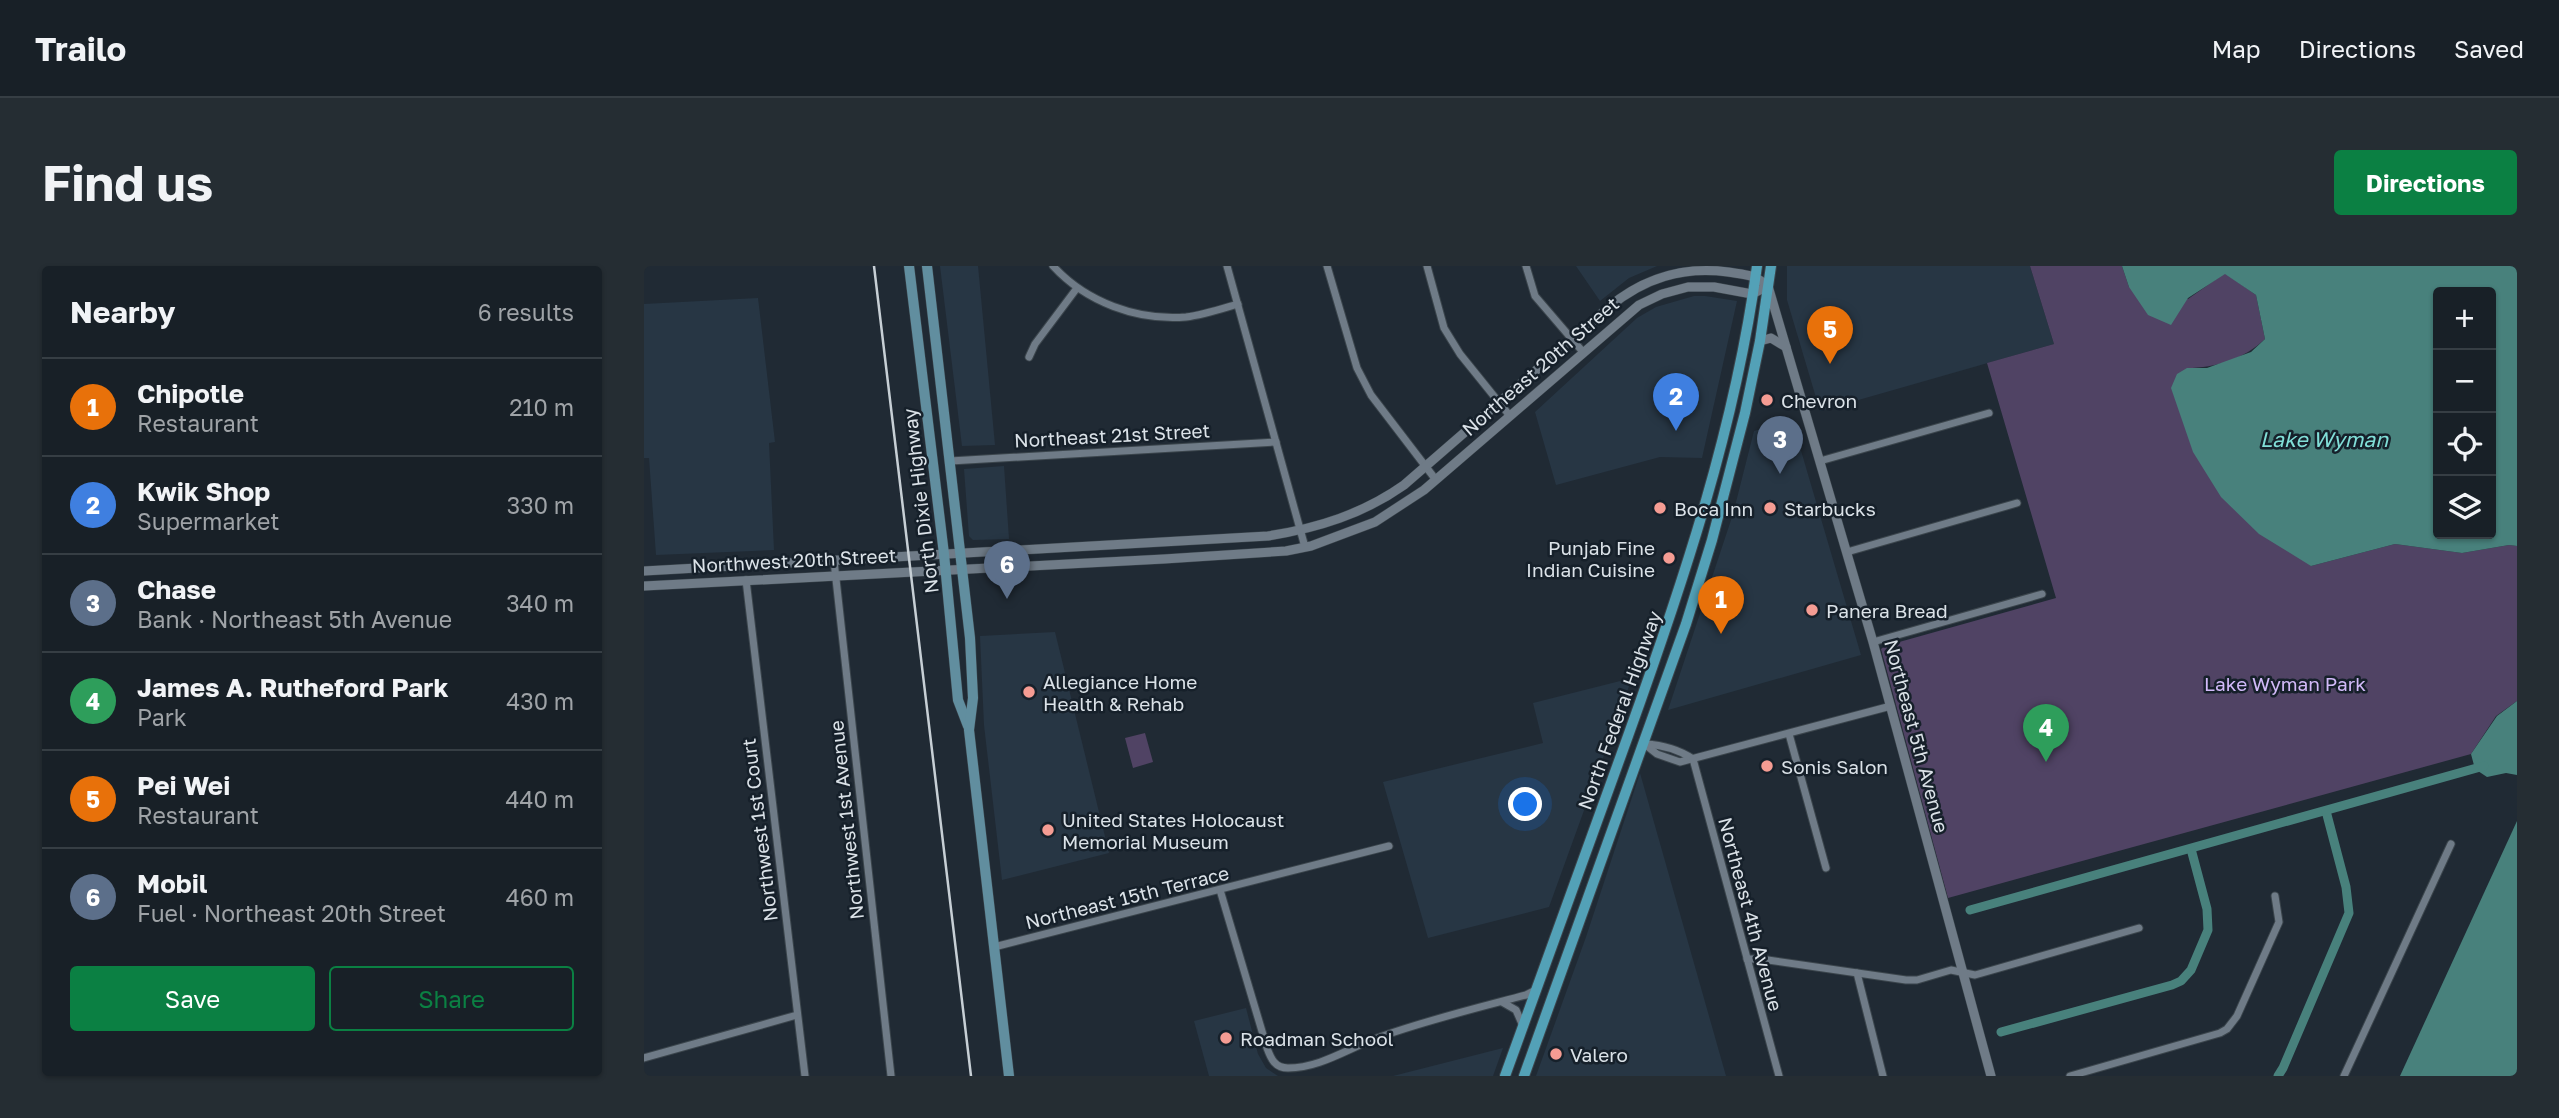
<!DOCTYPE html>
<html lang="en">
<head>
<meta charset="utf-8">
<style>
	:root { --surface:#182027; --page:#252d33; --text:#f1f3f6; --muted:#9fa3a7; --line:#363e44; --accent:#0b8043 }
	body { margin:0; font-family:"Golos Text",sans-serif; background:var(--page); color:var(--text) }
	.controls { position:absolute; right:21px; top:21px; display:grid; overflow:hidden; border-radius:7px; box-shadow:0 2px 5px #0004 }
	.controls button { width:63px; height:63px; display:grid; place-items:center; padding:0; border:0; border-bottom:2px solid var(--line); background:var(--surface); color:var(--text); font:35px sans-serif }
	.you { position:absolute; left:882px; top:539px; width:24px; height:24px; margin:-18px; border:5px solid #fff; border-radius:50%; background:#1a73e8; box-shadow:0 0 0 10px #1a73e833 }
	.badge { display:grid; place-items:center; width:46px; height:46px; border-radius:50%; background:var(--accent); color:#fff; font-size:23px; font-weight:700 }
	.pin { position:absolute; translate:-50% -58px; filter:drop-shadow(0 2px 4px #0008) }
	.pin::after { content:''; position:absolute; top:37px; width:24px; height:21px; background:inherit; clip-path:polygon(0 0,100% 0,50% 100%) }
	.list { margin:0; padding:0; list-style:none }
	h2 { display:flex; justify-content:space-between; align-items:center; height:91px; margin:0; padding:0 28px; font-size:30px }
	h2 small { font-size:23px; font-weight:400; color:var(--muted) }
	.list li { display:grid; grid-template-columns:46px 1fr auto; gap:21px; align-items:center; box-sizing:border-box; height:98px; padding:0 28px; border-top:2px solid var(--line) }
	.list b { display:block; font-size:26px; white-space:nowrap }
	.list p { margin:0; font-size:23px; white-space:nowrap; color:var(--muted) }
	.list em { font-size:23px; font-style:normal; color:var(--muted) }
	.actions { display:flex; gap:14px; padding:21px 28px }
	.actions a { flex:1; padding:16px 0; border:2px solid var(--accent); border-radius:7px; text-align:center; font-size:24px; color:var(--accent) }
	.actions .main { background:var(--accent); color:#fff }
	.icon { flex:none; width:38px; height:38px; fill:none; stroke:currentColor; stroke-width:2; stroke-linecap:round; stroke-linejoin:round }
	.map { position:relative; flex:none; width:1873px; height:810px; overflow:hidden; border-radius:7px }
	header { display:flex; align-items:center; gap:42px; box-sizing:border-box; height:98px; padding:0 35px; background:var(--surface); border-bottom:2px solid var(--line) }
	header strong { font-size:33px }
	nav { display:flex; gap:38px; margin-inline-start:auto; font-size:24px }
	.intro { display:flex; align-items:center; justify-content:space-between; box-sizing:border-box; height:168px; padding:0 42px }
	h1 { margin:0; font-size:49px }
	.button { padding:18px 32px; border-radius:7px; background:var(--accent); color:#fff; font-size:24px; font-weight:700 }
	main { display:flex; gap:42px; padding:0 42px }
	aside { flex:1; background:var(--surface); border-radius:7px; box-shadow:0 2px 5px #0004 }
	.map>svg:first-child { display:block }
</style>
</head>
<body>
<header>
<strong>Trailo</strong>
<nav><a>Map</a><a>Directions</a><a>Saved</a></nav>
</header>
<div class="intro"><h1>Find us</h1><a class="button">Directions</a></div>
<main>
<aside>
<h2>Nearby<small>6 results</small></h2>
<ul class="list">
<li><span class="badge" style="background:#e8710a">1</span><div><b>Chipotle</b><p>Restaurant</p></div><em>210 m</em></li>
<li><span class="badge" style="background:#3f7fe0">2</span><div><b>Kwik Shop</b><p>Supermarket</p></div><em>330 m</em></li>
<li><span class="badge" style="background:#5c6f8a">3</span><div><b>Chase</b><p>Bank · Northeast 5th Avenue</p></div><em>340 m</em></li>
<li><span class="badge" style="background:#2e9e5b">4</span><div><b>James A. Rutheford Park</b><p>Park</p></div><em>430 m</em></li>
<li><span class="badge" style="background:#e8710a">5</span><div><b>Pei Wei</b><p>Restaurant</p></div><em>440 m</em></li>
<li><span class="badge" style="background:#5c6f8a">6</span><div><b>Mobil</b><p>Fuel · Northeast 20th Street</p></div><em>460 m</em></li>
</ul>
<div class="actions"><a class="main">Save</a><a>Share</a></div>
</aside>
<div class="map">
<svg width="1873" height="810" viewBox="0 0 1873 810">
	<rect width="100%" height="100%" fill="#202a34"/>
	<g fill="#273644">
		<path d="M296 0H334L351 179 318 180Z"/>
		<path d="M932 0H1013L985 12 956 35Z"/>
		<path d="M1143 0H1386L1410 78 1176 145 1143 34Z"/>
		<path d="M1050 30H1061L1093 35 1058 192 1016 191 912 219 891 146 993 52 1012 41Z"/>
		<path d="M114 32 131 176 125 177 130 284 12 289 5 192H0V38Z"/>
		<path d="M1148 154 1217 389 1024 444 1089 248 1110 165Z"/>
		<path d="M360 200 365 273 329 274 325 270 320 203Z"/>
		<path d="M411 366 465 587 358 614 340 459 336 370Z"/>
		<path d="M988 412 905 641 784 672 739 516 899 477 889 437Z"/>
		<path d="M996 507 1082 810H892L942 671Z"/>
		<path d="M602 742 614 788 622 802 634 810H565L550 755Z"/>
		<path d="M859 782 849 810H749Z"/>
	</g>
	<g fill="#504364">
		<path d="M1386 0H1478L1485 21 1544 33 1581 7 1612 29 1621 73C1600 93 1572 102 1543 102L1667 300 1751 278 1818 287 1865 279 1873 280V435L1852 450 1827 488 1304 632 1237 383 1241 380 1412 332 1343 97 1410 78Z"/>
		<path d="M501 467 509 496 489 502 481 472Z"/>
	</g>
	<g fill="#48817c" fill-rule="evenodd">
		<path d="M1478 0H1873V280L1865 279 1818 287 1751 278 1667 300 1615 268 1577 231 1549 186 1527 122 1533 108 1543 102H1563L1607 86 1621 73 1612 29 1581 8 1544 32 1527 59 1504 49 1485 21ZM1794 26H1847V268H1794Z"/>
		<path d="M1873 435V509L1862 507 1843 511 1831 503 1827 488 1853 450Z"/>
		<path d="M1873 555V810H1756Z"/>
	</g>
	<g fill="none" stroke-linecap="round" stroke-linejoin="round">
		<g stroke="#48817c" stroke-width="9">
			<path d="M1326 644 1840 500"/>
			<path d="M1357 766 1528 719 1537 715 1547 704 1564 664 1563 643 1547 583"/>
			<path d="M1634 810 1639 802 1705 647 1702 621 1682 545"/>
		</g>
		<defs>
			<g id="minor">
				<path d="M409 0C442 36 493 55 542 51 559 49 577 43 594 38"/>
				<path d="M583 0 661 281"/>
				<path d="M683 0 713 102 727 129 792 214"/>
				<path d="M783 0 800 62 816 88 866 150"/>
				<path d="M882 0 891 30 939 86"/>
				<path d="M385 91 391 78 433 22"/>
				<path d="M306 195 632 176"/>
				<path d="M1176 195 1345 147"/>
				<path d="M1203 286 1373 237"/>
				<path d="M190 295 247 810"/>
				<path d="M102 314 161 810"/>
				<path d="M1229 376 1398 328"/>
				<path d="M1145 468 1182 602"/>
				<path d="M999 477 1013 488 1036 496 1247 440"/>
				<path d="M1001 478C1019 479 1034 483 1049 493"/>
				<path d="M1049 493 1135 810"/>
				<path d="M576 624 623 782C627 793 631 802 644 802 677 802 706 781 736 771 783 754 833 742 882 729L892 724"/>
				<path d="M350 681 745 580"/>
				<path d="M1103 693H1117L1262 714H1273L1307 704 1331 709 1495 662"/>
				<path d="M1213 707 1239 810"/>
				<path d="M858 736 872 744 879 760"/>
				<path d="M0 792 153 749"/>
				<path d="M1426 810 1576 767 1583 763 1593 750 1635 656 1631 630"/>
				<path d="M1700 810 1807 578"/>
			</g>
			<g id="tertiary">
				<path d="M1124 20 1229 376 1347 810"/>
				<path d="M1116 75 1127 72 1142 81"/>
				<path d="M0 305 624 270C674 262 719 248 760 219L965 41C1000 12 1038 0 1084 6 1103 9 1109 8 1124 20"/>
				<path d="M0 320 520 293 642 285 667 280 731 256 780 224 995 39 1018 28 1044 21H1070L1108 28 1124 20"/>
			</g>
			<g id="secondary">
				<path d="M265 0 300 288 314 434 324 460"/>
				<path d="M283 0 326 372 329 432 325 464 365 810"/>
			</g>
			<g id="primary">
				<path d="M861 810C902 697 943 584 984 470 1039 317 1091 162 1113 0"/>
				<path d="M880 810 1042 358 1068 274 1101 147 1116 75 1127 0"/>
			</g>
		</defs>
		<use href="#minor" stroke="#3b454c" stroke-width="9"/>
		<use href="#tertiary" stroke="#3b454c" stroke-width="10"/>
		<use href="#secondary" stroke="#3b454c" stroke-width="11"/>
		<use href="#primary" stroke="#3b454c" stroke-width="12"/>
		<use href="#minor" stroke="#6f7b87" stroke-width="7"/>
		<use href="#tertiary" stroke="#6f7b87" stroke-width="9"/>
		<use href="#secondary" stroke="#618e9f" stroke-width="10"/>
		<use href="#primary" stroke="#53a1b7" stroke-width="10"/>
		<path stroke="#c7cfd5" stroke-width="2.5" d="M230 0 327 810"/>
	</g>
	<g fill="#f59c93" stroke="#16202a" stroke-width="2.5">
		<circle cx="1123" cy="134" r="7"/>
		<circle cx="1016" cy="242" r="7"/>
		<circle cx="1126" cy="242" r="7"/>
		<circle cx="1025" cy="292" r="7"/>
		<circle cx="1168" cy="344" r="7"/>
		<circle cx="385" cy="426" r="7"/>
		<circle cx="1123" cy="500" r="7"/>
		<circle cx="404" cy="564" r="7"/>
		<circle cx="582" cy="772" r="7"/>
		<circle cx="912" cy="788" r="7"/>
	</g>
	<g text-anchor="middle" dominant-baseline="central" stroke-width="5" stroke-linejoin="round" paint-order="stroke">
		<g font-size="19" fill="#dbe2e8" stroke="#16202a">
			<text transform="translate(896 100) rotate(-41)">Northeast 20th Street</text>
			<text transform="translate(468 169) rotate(-3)">Northeast 21st Street</text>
			<text transform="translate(276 235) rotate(-97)">North Dixie Highway</text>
			<text transform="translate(150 294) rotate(-3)">Northwest 20th Street</text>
			<text transform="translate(975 444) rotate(-70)">North Federal Highway</text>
			<text transform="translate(1273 470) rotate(75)">Northeast 5th Avenue</text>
			<text transform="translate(202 554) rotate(-96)">Northwest 1st Avenue</text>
			<text transform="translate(115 564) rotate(-97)">Northwest 1st Court</text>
			<text transform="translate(483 631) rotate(-14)">Northeast 15th Terrace</text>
			<text transform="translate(1107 648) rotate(75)">Northeast 4th Avenue</text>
		</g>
		<g font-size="19" fill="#dbe2e8" stroke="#16202a" text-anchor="start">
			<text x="1137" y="134">Chevron</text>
			<text x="1030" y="242">Boca Inn</text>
			<text x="1140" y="242">Starbucks</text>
			<text x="1011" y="281" text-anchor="end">Punjab Fine<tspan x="1011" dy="22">Indian Cuisine</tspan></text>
			<text x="1182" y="344">Panera Bread</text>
			<text x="399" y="415">Allegiance Home<tspan x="399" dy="22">Health &amp; Rehab</tspan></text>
			<text x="1137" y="500">Sonis Salon</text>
			<text x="418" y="553">United States Holocaust<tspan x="418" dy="22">Memorial Museum</tspan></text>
			<text x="596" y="772">Roadman School</text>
			<text x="926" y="788">Valero</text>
		</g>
		<g font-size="19" fill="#d2baf9" stroke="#16202a">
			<text x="1641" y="417">Lake Wyman Park</text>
		</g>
		<g font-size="21" font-style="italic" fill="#81ded7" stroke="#16202a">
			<text x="1680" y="173">Lake Wyman</text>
		</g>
	</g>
</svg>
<div class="controls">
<button>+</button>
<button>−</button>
<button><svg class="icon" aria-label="locate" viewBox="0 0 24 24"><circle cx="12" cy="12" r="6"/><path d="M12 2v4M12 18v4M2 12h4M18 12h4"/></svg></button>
<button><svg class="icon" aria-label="layers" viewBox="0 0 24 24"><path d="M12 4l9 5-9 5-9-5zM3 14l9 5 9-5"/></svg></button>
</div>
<div class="you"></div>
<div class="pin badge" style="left:1077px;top:368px;background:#e8710a">1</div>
<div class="pin badge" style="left:1032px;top:165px;background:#3f7fe0">2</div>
<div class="pin badge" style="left:1136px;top:208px;background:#5c6f8a">3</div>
<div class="pin badge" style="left:1402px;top:496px;background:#2e9e5b">4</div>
<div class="pin badge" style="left:1186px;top:98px;background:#e8710a">5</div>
<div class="pin badge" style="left:363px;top:333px;background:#5c6f8a">6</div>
</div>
</main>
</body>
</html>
